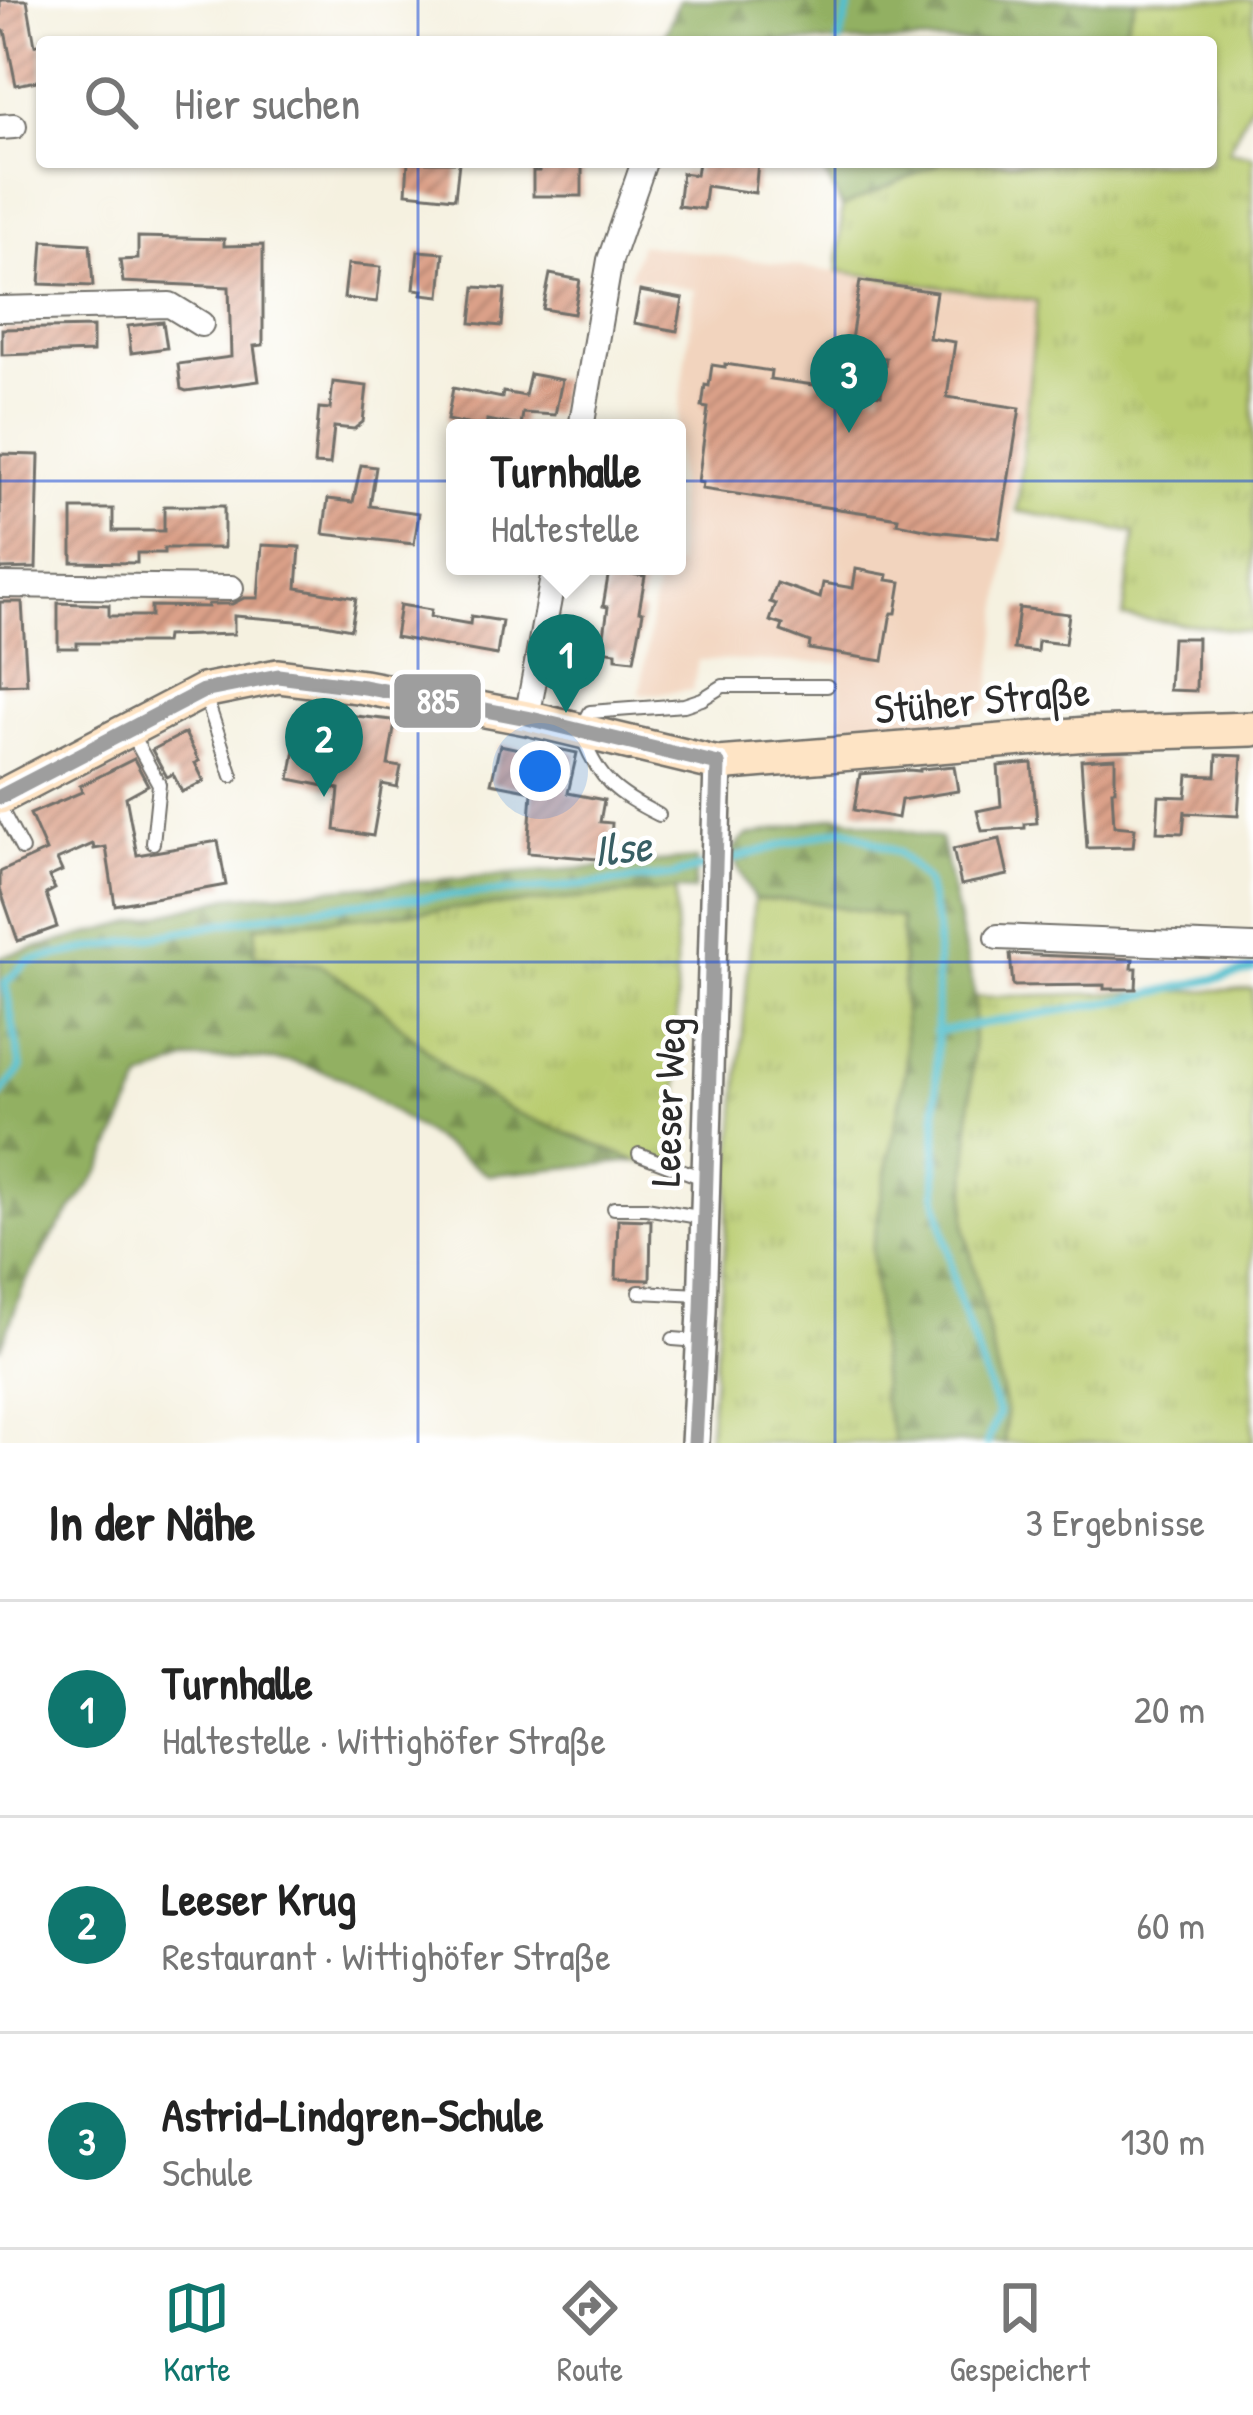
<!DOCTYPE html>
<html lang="de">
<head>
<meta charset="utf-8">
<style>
	:root { --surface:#fff; --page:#f6f6f6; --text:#222; --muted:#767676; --line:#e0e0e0; --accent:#0f766e }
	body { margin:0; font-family:"Patrick Hand",sans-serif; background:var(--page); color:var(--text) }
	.you { position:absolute; left:540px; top:771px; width:42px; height:42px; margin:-30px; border:9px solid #fff; border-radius:50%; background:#1a73e8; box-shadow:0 0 0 18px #1a73e833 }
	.badge { display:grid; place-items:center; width:78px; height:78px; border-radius:50%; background:var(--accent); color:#fff; font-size:39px; font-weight:700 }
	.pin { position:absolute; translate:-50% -99px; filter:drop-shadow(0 3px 6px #0008) }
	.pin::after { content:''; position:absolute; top:63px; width:42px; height:36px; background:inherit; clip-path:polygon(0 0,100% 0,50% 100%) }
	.popup { position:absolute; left:446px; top:419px; width:240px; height:156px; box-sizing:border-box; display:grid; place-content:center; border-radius:12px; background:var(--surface); filter:drop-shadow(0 3px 9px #0005); font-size:39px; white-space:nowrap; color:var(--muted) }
	.popup b { font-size:45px; color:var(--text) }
	.popup::after { content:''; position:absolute; left:50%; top:100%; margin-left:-24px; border:24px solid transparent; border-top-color:var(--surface) }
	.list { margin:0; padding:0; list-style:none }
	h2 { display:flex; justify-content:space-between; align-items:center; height:156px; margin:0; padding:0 48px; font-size:51px }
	h2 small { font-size:39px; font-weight:400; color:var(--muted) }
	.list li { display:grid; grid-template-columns:78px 1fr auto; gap:36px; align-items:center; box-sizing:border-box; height:216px; padding:0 48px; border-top:3px solid var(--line) }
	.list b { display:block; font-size:45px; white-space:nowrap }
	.list p { margin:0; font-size:39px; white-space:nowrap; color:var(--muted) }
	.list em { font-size:39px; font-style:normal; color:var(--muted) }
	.icon { flex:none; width:66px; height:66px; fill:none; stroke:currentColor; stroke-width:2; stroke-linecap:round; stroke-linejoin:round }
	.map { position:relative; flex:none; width:1253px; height:1443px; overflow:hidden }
	.search { position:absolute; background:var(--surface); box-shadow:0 3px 9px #0004; left:36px; right:36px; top:36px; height:132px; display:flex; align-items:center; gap:30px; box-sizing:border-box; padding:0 42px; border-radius:12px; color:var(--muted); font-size:45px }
	.sheet { height:804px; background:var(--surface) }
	nav { display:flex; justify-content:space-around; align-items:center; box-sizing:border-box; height:168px; border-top:3px solid var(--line); background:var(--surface); font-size:33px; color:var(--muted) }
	nav a { display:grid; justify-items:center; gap:6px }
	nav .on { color:var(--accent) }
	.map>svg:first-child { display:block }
</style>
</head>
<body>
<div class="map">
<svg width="1253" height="1443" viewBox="0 0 1253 1443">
	<defs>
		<pattern id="grass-tufts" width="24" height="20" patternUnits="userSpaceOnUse" patternTransform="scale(3)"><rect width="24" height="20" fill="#b9cc6f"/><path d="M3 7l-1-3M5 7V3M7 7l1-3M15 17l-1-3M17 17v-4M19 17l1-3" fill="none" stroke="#9faf60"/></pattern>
		<pattern id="forest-firs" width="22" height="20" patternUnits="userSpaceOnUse" patternTransform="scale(3)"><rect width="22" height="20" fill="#92b062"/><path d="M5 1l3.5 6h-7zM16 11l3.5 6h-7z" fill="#778f51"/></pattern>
		<pattern id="building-hatch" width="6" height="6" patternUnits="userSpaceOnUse" patternTransform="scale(3)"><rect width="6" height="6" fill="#dba189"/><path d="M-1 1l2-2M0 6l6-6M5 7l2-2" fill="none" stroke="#b28370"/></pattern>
	</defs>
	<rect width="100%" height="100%" fill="#fff"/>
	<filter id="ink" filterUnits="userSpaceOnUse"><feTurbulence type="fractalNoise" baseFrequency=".00833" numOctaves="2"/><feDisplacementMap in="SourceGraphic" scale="24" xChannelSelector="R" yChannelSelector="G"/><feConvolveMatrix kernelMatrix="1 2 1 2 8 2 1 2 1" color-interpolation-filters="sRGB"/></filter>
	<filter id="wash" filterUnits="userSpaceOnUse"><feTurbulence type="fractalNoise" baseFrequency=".004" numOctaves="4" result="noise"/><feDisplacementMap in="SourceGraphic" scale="48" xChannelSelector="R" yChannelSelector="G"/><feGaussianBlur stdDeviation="2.7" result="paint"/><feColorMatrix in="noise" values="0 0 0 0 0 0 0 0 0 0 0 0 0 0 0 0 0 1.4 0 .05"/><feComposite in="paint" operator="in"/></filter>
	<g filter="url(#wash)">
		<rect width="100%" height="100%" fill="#f5f1e0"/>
		<path fill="#f2d4be" d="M640 244 1038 301 988 708 966 720 841 725 840 663 698 660 693 690 640 695 659 566H677V428L695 289 629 277Z"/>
		<g fill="url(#grass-tufts)" stroke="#727c4d" stroke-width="3">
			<path d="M1136 0H1253V100L1228 151 1253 155V632L1123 617 1135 533 1017 511 1037 301 838 271 842 207 942 162H1211V42H1120Z"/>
			<path d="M675 890 679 1168 636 1161 509 1110 454 1075 376 1003 321 965 254 955 256 925Z"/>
			<path d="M754 899 806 901 901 917 906 1068 872 1249 883 1401 895 1443H708Z"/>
			<path d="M1253 989V1443H1004L1006 1410 965 1228 975 997Z"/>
		</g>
		<g fill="url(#forest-firs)" stroke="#5e6e46" stroke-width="3">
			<path d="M679 0H1136L1120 42H662Z"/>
			<path d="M819 162H942L842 207Z"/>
			<path d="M837 816 941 839 975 997 965 1228 1006 1410 1004 1443H895L883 1401 872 1249 906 1068 901 918 806 901 754 899 730 852 746 836Z"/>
			<path d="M696 859 694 891 675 890 256 926 254 955 321 965 376 1003 454 1075 509 1110 636 1161 488 1175 343 1078 294 1062 243 1058 188 1060 142 1080 101 1170 56 1231 24 1285 0 1350V957L229 897Z"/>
		</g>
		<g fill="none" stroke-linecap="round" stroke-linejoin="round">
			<g stroke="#53bfcd" stroke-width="8">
				<path d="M839 42 851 0"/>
				<path d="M935 1032 1128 999 1253 970"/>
				<path d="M0 1095 21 1069 5 983 28 961 278 913 374 901 553 888 671 876 844 828 899 853 926 881 937 929 936 1193 956 1290 998 1414 987 1443"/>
			</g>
		</g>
		<g id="blocks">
			<g fill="url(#building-hatch)">
				<path d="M0 0H27L35 45 42 43V80L16 85 5 31H0Z"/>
				<path d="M408 162H459L455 198 406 193Z"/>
				<path d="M698 162H758L755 193 706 186 703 209 678 206 682 173 696 175Z"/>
				<path d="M539 164H582V196H533V171H539Z"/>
				<path d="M138 237 224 239V246L263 245V345L254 346 259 381 186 391 181 389 178 364 231 357 229 287 123 282 120 260 138 259Z"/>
				<path d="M43 241 90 244 93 286 40 284Z"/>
				<path d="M418 251 444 253 440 296 422 294 423 290 414 289Z"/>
				<path d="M348 264 381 267 377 302 344 298Z"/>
				<path d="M550 274 580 280 574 314 543 309Z"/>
				<path d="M860 281 936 292 929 338 955 342 947 397 1020 408 999 538 934 531 897 523 898 518 880 515 702 489 703 483 698 482 708 408 702 407 705 385 709 386 712 365 725 367V364L771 371 770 379 814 385 815 382 847 386 846 390 881 395 886 358 849 353Z"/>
				<path d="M475 287 505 289 502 326 471 323Z"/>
				<path d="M640 291 683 299 677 331 634 323Z"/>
				<path d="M163 322 167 348 131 353 128 326Z"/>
				<path d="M93 327V352L2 355V329Z"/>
				<path d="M530 374 562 380 555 415 523 413 521 426 487 420 486 428 447 420 453 388 502 398 503 392 525 396Z"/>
				<path d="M333 382 367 386 363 422 354 429 334 427 330 465 314 464 319 408 330 409Z"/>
				<path d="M0 454 39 455 36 568 0 569Z"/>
				<path d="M361 465 376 467 370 506 419 513 414 544 323 534 328 499 353 502Z"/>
				<path d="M164 506H224V548H164V553H137V563L72 562V509H113V531H164Z"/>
				<path d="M262 545 300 547 297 588 356 598 351 629 320 623 234 616V634L166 636 165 643H77V648H58V603L109 605V616H151V606L208 607V604H232L244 598H258Z"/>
				<path d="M856 569 888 575 887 580 901 582 896 613H892L890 618 883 661 809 649 810 642 781 631 783 625 770 621 776 604 770 602 777 583 820 598 823 583 853 588Z"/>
				<path d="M609 571 645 576 639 611 643 612 634 660 616 658V652L602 650 608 607 603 606Z"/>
				<path d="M0 602H22L27 684 0 685Z"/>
				<path d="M400 605 431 610 430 617 470 624 471 616 502 621 497 655 395 637Z"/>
				<path d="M1019 608 1069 614 1065 644 1038 641 1037 652 1014 649Z"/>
				<path d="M1172 638H1197L1196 691 1169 690Z"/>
				<path d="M347 715 392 720 395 723 388 765 401 767 397 787 382 784 373 836 335 830 339 789 290 779 296 743 342 747Z"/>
				<path d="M185 733 199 761 195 763 204 781 182 792 173 774 167 777 152 750Z"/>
				<path d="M500 745 547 755 549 747 577 753 568 793 604 800 600 822 612 823 610 860 528 853 532 791 491 783Z"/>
				<path d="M1217 755 1242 756 1238 816 1185 813V810L1183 833 1157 832 1159 796 1186 797 1188 775 1216 776Z"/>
				<path d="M1115 758V790H1112L1114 826 1135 828 1133 847 1087 848 1081 760Z"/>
				<path d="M134 759 148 785 126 797 137 855 218 841 226 885 115 905 106 847 94 849 93 844 57 860 62 871 49 877 55 889 46 894 57 927 18 941 0 889V872L46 851 30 814 82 792 80 786Z"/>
				<path d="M1032 763 1037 823 1025 824V828L982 831 977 811 1001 806 998 766Z"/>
				<path d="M954 766 958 791 901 800 898 818 854 810 860 774 909 770 920 771V769Z"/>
				<path d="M1000 839 1008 875 961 885 953 849Z"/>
				<path d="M1010 954 1133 959 1132 968H1137L1136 989H1104V985L1013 986Z"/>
				<path d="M618 1219 651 1220 650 1280 616 1279Z"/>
			</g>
		</g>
	</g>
	<g filter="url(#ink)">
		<use href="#blocks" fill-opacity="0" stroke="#72706a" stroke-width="3"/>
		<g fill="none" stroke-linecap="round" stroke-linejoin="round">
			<defs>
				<g id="service">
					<path d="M204 692 232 776"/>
					<path d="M130 731 159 784 153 843"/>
					<path d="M0 807 22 849"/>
					<path d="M659 815C614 792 598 780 580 731L590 712 684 705 702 699 723 686H827"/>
					<path d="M639 1154 705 1179"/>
					<path d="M614 1208H646L704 1218"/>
					<path d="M639 1292 701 1295"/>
					<path d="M673 1339 699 1341"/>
				</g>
				<g id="minor">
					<path d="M0 127 14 126"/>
					<path d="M0 309 170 305 201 324"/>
					<path d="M581 428 610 260 644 162"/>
					<path d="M0 585 231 588"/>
					<path d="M527 718 555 566"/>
					<path d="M998 937 1253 947"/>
				</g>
				<path id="tertiary" d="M695 1443 702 1311 718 764"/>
				<path id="secondary" d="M0 797 203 691 278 676 364 687 527 718 718 764 1087 734 1253 729"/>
			</defs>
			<use href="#service" stroke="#72706a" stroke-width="16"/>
			<use href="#minor" stroke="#72706a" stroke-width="28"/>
			<use href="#tertiary" stroke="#72706a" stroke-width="32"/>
			<use href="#secondary" stroke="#72706a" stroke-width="38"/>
			<use href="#service" stroke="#fff" stroke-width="12"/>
			<use href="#minor" stroke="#fff" stroke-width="24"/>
			<use href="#tertiary" stroke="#fff" stroke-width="27"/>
			<use href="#secondary" stroke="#fee4c5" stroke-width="33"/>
			<defs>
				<g id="bus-1">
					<path d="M0 797 203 691 278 676 364 687 527 718 718 764"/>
					<path d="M695 1443 702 1311 718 764"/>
				</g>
			</defs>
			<use href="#bus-1" stroke="#fff" stroke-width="24"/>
			<use href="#bus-1" stroke="#9e9e9e" stroke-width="15"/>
		</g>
	</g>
	<path fill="none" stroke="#1d4ed8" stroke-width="3" stroke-opacity="0.55" d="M418 0V42M835 0V42M418 162V1443M835 162V1443M0 481H1253M0 962H1253"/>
	<g text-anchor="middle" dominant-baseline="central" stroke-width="9" stroke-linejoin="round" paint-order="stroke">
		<g font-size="42" fill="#2b2b2b" stroke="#fff">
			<text transform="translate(982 699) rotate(-5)">Stüher Straße</text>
			<text transform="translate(667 1102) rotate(-88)">Leeser Weg</text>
		</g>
		<g font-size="45" font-style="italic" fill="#395f64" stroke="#fff">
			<text transform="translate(622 847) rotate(-6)">Ilse</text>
		</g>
	</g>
	<rect stroke="#fff" stroke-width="4.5" x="392" y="672" width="91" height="58" rx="12" fill="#9e9e9e"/>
	<g font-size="33" text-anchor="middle" font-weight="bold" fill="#fff">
		<text x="438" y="713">885</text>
	</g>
</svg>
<div class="you"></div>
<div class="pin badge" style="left:566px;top:713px">1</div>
<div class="popup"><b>Turnhalle</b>Haltestelle</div>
<div class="pin badge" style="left:324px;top:797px">2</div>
<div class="pin badge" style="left:849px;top:433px">3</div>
<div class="search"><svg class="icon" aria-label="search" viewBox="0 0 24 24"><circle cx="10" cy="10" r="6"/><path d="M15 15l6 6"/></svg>Hier suchen</div>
</div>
<section class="sheet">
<h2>In der Nähe<small>3 Ergebnisse</small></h2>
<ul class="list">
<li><span class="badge">1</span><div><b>Turnhalle</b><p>Haltestelle · Wittighöfer Straße</p></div><em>20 m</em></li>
<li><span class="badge">2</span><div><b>Leeser Krug</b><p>Restaurant · Wittighöfer Straße</p></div><em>60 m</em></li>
<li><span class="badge">3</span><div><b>Astrid-Lindgren-Schule</b><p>Schule</p></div><em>130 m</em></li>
</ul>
</section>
<nav>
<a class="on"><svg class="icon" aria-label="map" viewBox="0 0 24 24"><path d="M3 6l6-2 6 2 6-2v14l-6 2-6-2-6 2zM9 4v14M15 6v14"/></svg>Karte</a>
<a><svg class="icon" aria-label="directions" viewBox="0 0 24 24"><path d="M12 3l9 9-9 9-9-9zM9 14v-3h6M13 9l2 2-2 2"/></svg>Route</a>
<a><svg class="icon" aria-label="saved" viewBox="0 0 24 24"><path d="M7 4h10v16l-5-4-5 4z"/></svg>Gespeichert</a>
</nav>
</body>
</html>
